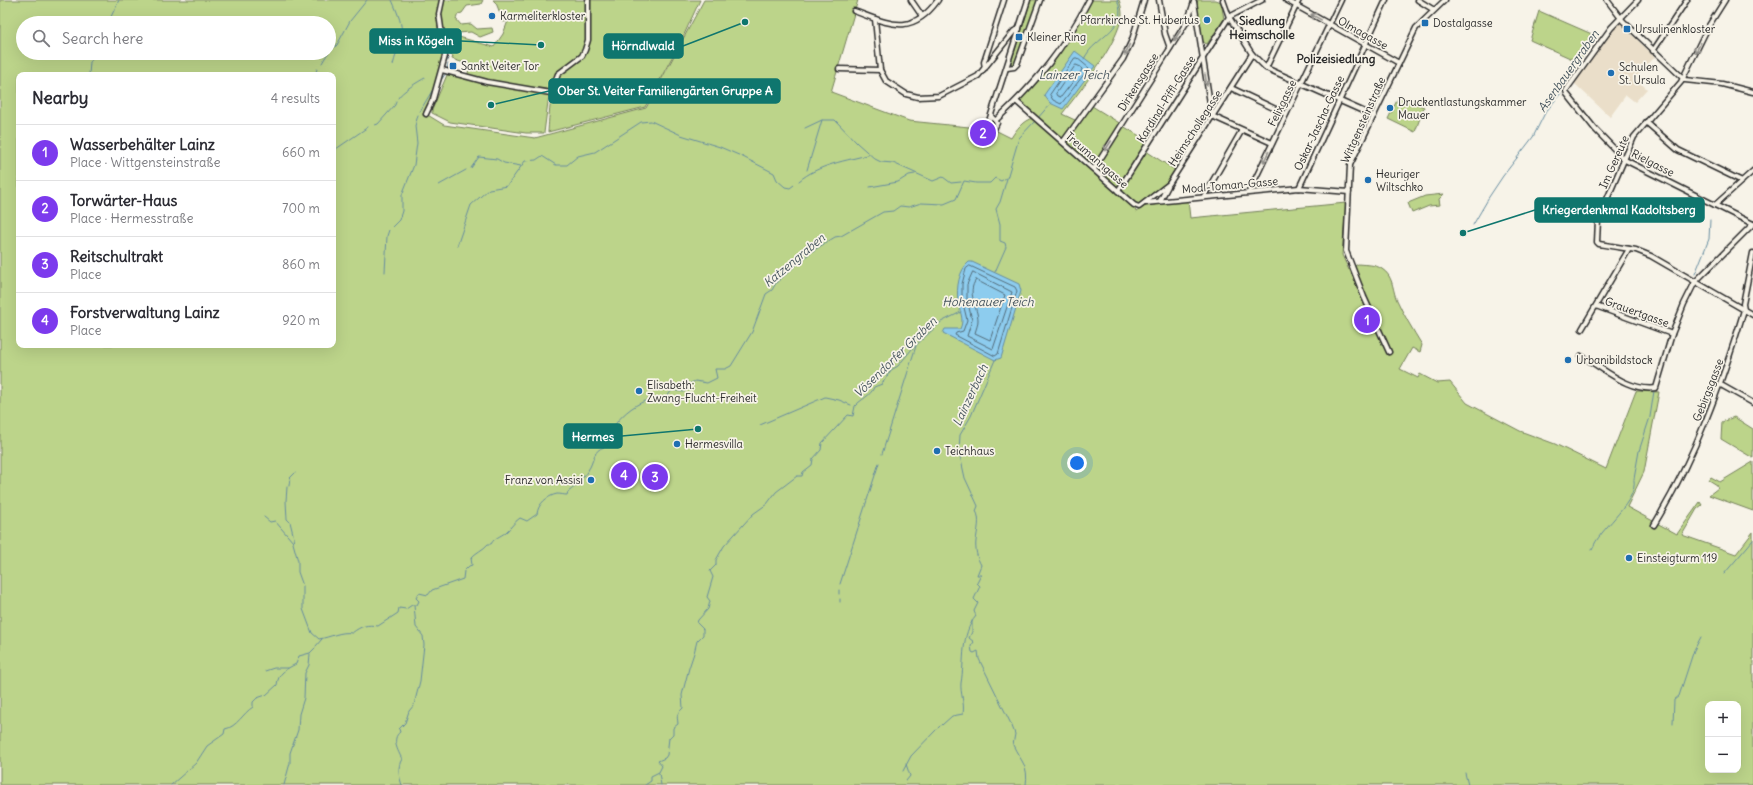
<!DOCTYPE html>
<html lang="en">
<head>
<meta charset="utf-8">
<style>
	:root { --surface:#fff; --page:#f2f2f3; --text:#2b2b33; --muted:#7c7c81; --line:#e1e1e2; --accent:#7c3aed }
	body { margin:0; font-family:Delius,sans-serif; background:var(--page); color:var(--text) }
	.controls { position:absolute; right:12px; bottom:12px; display:grid; overflow:hidden; border-radius:8px; box-shadow:0 4px 16px #0002 }
	.controls button { width:36px; height:36px; display:grid; place-items:center; padding:0; border:0; border-bottom:1px solid var(--line); background:var(--surface); color:var(--text); font:20px sans-serif }
	.you { position:absolute; left:1077px; top:463px; width:14px; height:14px; margin:-10px; border:3px solid #fff; border-radius:50%; background:#1a73e8; box-shadow:0 0 0 6px #1a73e833 }
	.badge { display:grid; place-items:center; width:26px; height:26px; border-radius:50%; background:var(--accent); color:#fff; font-size:13px; font-weight:700 }
	.pin { position:absolute; translate:-50% -50%; border:2px solid #fff; box-shadow:0 1px 4px #0006 }
	.list { margin:0; padding:0; list-style:none }
	h2 { display:flex; justify-content:space-between; align-items:center; height:52px; margin:0; padding:0 16px; font-size:17px }
	h2 small { font-size:13px; font-weight:400; color:var(--muted) }
	.list li { display:grid; grid-template-columns:26px 1fr auto; gap:12px; align-items:center; box-sizing:border-box; height:56px; padding:0 16px; border-top:1px solid var(--line) }
	.list b { display:block; font-size:15px; white-space:nowrap }
	.list p { margin:0; font-size:13px; white-space:nowrap; color:var(--muted) }
	.list em { font-size:13px; font-style:normal; color:var(--muted) }
	.icon { flex:none; width:22px; height:22px; fill:none; stroke:currentColor; stroke-width:2; stroke-linecap:round; stroke-linejoin:round }
	.map { position:relative; flex:none; width:1753px; height:785px; overflow:hidden }
	.search { position:absolute; background:var(--surface); box-shadow:0 4px 16px #0002; left:16px; top:16px; width:320px; height:44px; display:flex; align-items:center; gap:10px; box-sizing:border-box; padding:0 14px; border-radius:22px; color:var(--muted); font-size:15px }
	.panel { position:absolute; background:var(--surface); box-shadow:0 4px 16px #0002; left:16px; top:72px; width:320px; height:276px; border-radius:8px }
	.map>svg:first-child { display:block }
</style>
</head>
<body>
<div class="map">
<svg width="1753" height="785" viewBox="0 0 1753 785">
	<rect width="100%" height="100%" fill="#f7f3e8"/>
	<filter id="ink" filterUnits="userSpaceOnUse"><feTurbulence type="fractalNoise" baseFrequency=".025" numOctaves="2"/><feDisplacementMap in="SourceGraphic" scale="8" xChannelSelector="R" yChannelSelector="G"/><feConvolveMatrix kernelMatrix="1 2 1 2 8 2 1 2 1" color-interpolation-filters="sRGB"/></filter>
	<g filter="url(#ink)">
		<path fill="#eadec9" d="M1620 23 1655 57 1635 78 1647 89 1635 102 1626 95 1610 117 1574 83 1611 31Z"/>
		<g fill="#bcd48a" stroke="#74805a" fill-rule="evenodd">
			<path d="M0 0H483L481 4 467 6 462 13 458 14 456 19 461 25 471 24 477 29 492 28 493 32 480 37 471 32 458 33 459 37 494 47 503 34 508 21 503 22 504 15 500 13 496 3 493 0H586L587 37 583 52 557 73 549 94 544 133H526L450 122 432 113V110L447 75 467 77 470 65 452 59 453 56 450 55V47L446 44 444 35V55L426 114 444 125 535 138 646 108 704 0H858L831 92 909 121 979 128 995 133 997 131 1011 138C1016 130 1023 120 1033 118L1069 150 1070 153 1071 152 1134 207 1136 212 1145 206 1188 200 1190 218 1346 203 1342 255 1349 270 1358 264C1366 265 1375 264 1382 269 1393 276 1392 287 1396 298 1403 314 1413 330 1422 345L1420 352 1412 348 1400 369 1418 378 1420 374 1437 383 1450 382 1467 403 1520 431 1555 444 1606 469 1636 391 1659 392 1644 472 1627 507 1677 534 1700 502 1702 505 1697 509 1682 535 1736 554 1753 532V785H0ZM23 23H329V53H23ZM19 75H333V345H19ZM1708 704H1738V770H1708Z"/>
			<path d="M589 0H700L682 39 645 107 548 132C549 118 550 83 561 73 570 65 584 61 588 49 593 33 589 16 589 0Z"/>
			<path d="M1031 0H1039L1018 60 1012 65 1011 63Z"/>
			<path d="M1090 0H1119C1121 5 1122 10 1122 15 1118 44 1080 91 1062 114L1077 121 1064 138H1061L1020 102V100L1059 54Z"/>
			<path d="M1195 0H1216L1221 2 1224 19 1207 44 1203 42Z"/>
			<path d="M1539 11 1594 35 1579 62 1532 41 1530 40Z"/>
			<path d="M1399 96 1424 107 1415 132 1388 119Z"/>
			<path d="M1092 106 1121 124 1094 165 1092 166 1067 142 1068 139Z"/>
			<path d="M1123 126 1148 141 1118 188 1105 177 1106 176H1103L1096 169Z"/>
			<path d="M1146 151 1175 170 1168 181 1138 205 1121 190Z"/>
			<path d="M1444 194 1439 199 1440 205 1429 206 1412 213 1408 203 1425 196Z"/>
			<path d="M1734 417 1753 429V458L1721 439 1722 422Z"/>
			<path d="M1753 462V511L1709 495 1718 488 1717 485 1709 480 1711 477 1720 482Z"/>
		</g>
		<g fill="#8dccee" stroke="#668ca0">
			<path d="M1075 51 1095 66 1063 109 1050 103 1044 95Z"/>
			<path d="M969 262H972L1019 284 1021 291 1001 358 995 360 943 333 945 329H960C965 318 959 312 958 301 956 288 959 270 969 262Z"/>
		</g>
		<g fill="none" stroke-linecap="round" stroke-linejoin="round">
			<g stroke="#526b79" stroke-width="1">
				<path d="M1075 58H1077L1089 68 1061 104 1053 100 1050 95Z"/>
				<path d="M1076 65 1081 67 1082 70 1061 97 1057 96 1056 94Z"/>
				<path d="M970 266 1015 287 1017 291 998 354 995 356 955 335 956 333 963 331 967 320 962 299V284L966 269Z"/>
				<path d="M973 272 1012 292 993 349 967 336 972 320 967 299V285Z"/>
				<path d="M976 280 1005 295 990 340 975 333C976 329 978 325 978 320 978 308 966 292 976 280Z"/>
			</g>
			<g stroke="#668ca0" stroke-width="1">
				<path d="M392 0C407 34 402 32 393 65"/>
				<path d="M108 23 119 0"/>
				<path d="M329 52 337 45 350 21 367 0"/>
				<path d="M448 55 449 48"/>
				<path d="M1084 59C1087 53 1091 48 1096 44 1109 32 1127 21 1117 0"/>
				<path d="M448 61V57"/>
				<path d="M322 63 328 53"/>
				<path d="M1582 64 1607 30"/>
				<path d="M447 70 448 64"/>
				<path d="M89 75 90 62 97 53"/>
				<path d="M315 75 317 69"/>
				<path d="M439 83 446 73"/>
				<path d="M398 98C401 92 419 81 425 78"/>
				<path d="M420 111 435 86"/>
				<path d="M1037 119 1051 103"/>
				<path d="M375 125 378 124 395 105 396 101"/>
				<path d="M805 128 822 120H835L857 143 875 159 881 162 893 163 933 181 943 177 951 183 961 182"/>
				<path d="M336 149 368 127"/>
				<path d="M471 168 479 157 497 159 504 163 521 166"/>
				<path d="M807 170 822 120"/>
				<path d="M799 181C819 164 846 161 871 154"/>
				<path d="M439 185 466 170"/>
				<path d="M870 187 898 182 909 175 915 174"/>
				<path d="M1487 200 1503 176 1533 137 1545 113 1568 84"/>
				<path d="M1473 225 1487 201"/>
				<path d="M457 246 471 205 489 189 507 186 525 161 536 160 542 156 556 165H567L578 156 595 152 641 122 651 121 681 135 720 147 741 156 774 173 777 180 785 187 790 188 794 185"/>
				<path d="M385 272 387 236 389 230 399 220 402 211V195L414 165 417 143 415 126 418 115"/>
				<path d="M995 272 1006 247 1005 243 1000 241V224L996 209 1000 202 1019 138 1035 121"/>
				<path d="M1695 274 1709 239 1710 220"/>
				<path d="M760 425 825 397 839 400 851 405"/>
				<path d="M882 454 916 346"/>
				<path d="M1634 479 1639 451 1650 417 1654 391"/>
				<path d="M289 486 290 478 295 473"/>
				<path d="M287 487 286 501 287 519 290 522 294 538 293 543 298 561V572L303 586V609L312 633 319 639C331 637 341 631 352 633 361 626 367 624 378 626L398 613 399 608 406 609 412 605H417L419 601 416 598 419 593 428 595 432 590 463 579 464 571 469 566 472 565 471 558C476 552 483 550 488 544H491C495 537 500 537 506 532 511 528 514 522 520 518L527 521 537 514C538 504 547 496 557 494 561 494 564 495 567 495L568 492C577 486 584 477 590 467 594 459 594 450 604 447 610 422 638 395 666 398L672 390 684 392 689 384 695 381 707 383 717 378 715 369H725L731 366 752 332 766 294 772 290 776 283 811 252 835 237 841 236 883 212 893 211 900 206 909 207 921 203 944 204 956 199 964 181 976 183H990L995 178 1001 181 1006 178"/>
				<path d="M264 517 270 522 275 521 293 542"/>
				<path d="M1594 545C1603 526 1638 501 1634 480"/>
				<path d="M1592 550 1594 546"/>
				<path d="M1724 574 1753 540"/>
				<path d="M840 584 879 463"/>
				<path d="M839 590V594"/>
				<path d="M840 599V602"/>
				<path d="M972 621V632L969 638 974 642 971 646 972 652 974 653 978 651 979 659 1012 726 1015 734 1013 745C1021 762 1029 765 1026 785"/>
				<path d="M316 646 322 639"/>
				<path d="M265 671 274 668H288"/>
				<path d="M1673 724 1674 700 1679 696 1694 650 1701 637"/>
				<path d="M942 725 952 716 963 714C965 703 960 693 961 683 965 661 960 635 976 616L974 611 978 603 974 599 980 586 977 583 981 575H977L981 565C977 558 975 549 976 541 977 531 981 519 976 511L978 506 965 478 959 451 960 435 971 416 995 360"/>
				<path d="M938 728 940 726"/>
				<path d="M903 771 911 756 936 730"/>
				<path d="M659 773 661 785"/>
				<path d="M1465 773 1468 785"/>
				<path d="M906 781 910 776 906 764"/>
				<path d="M171 785 196 763 207 746 224 734 225 729C237 727 243 713 253 707V702L257 698 266 695 277 685C278 673 286 669 296 664L299 656 310 653 315 648"/>
				<path d="M284 785 290 763V753L298 730 299 714 304 698 305 673 309 665 310 654"/>
				<path d="M402 785C399 777 397 767 402 759 398 751 391 739 400 732L399 729 405 723 409 711 414 705 420 681 424 645 423 636 416 627 414 605"/>
				<path d="M645 785 651 781V776L659 772 662 766 658 761 665 758 667 755 669 738 673 734V728L678 724C677 714 676 715 683 708L682 695 689 668 694 653 697 641 703 635V629L697 623 698 620 708 609 710 601 707 597 713 577 710 571 716 565V560L724 546 753 514 767 504 776 492 797 476H802L803 472 812 465 813 459 821 450 822 443 848 415 853 416 855 406C861 399 871 396 874 387L882 384 891 370 898 366 912 349 941 322 961 312"/>
			</g>
			<defs>
				<g id="minor">
					<path d="M911 0 922 16"/>
					<path d="M1159 0 1165 34 1170 48"/>
					<path d="M1223 0 1229 17 1252 54 1266 68 1374 116"/>
					<path d="M1286 0 1399 63"/>
					<path d="M1418 0 1434 10"/>
					<path d="M1607 0 1623 21 1685 80 1722 84 1753 92"/>
					<path d="M1638 0 1611 28 1569 86 1566 91 1567 94 1595 129 1625 160 1753 224"/>
					<path d="M1725 0 1708 27 1681 82 1634 137 1598 220 1597 242 1599 244 1636 250 1651 256 1753 315"/>
					<path d="M1194 2 1212 116 1272 143"/>
					<path d="M854 11C890 24 911 37 938 0"/>
					<path d="M875 19 880 70 886 81 906 94 918 97 939 96 978 76 1014 31 1019 29"/>
					<path d="M1653 51 1687 0"/>
					<path d="M985 68 984 62 1004 0"/>
					<path d="M1007 68 1014 67 1017 64 1040 0"/>
					<path d="M1266 68 1299 0"/>
					<path d="M839 69 880 70"/>
					<path d="M442 70 487 82 551 93 558 74 582 56 585 50 588 40V0"/>
					<path d="M1231 88 1286 114"/>
					<path d="M1017 102 1134 205 1139 207 1169 184 1252 54"/>
					<path d="M426 114 433 99 445 56 439 14 442 0"/>
					<path d="M991 116 997 123 994 129 991 128 989 121 1028 0"/>
					<path d="M996 120C1036 83 1064 49 1089 0"/>
					<path d="M1646 122 1678 150 1742 181"/>
					<path d="M1063 142 1123 59 1132 40 1144 0"/>
					<path d="M1094 169 1188 20 1194 2"/>
					<path d="M1299 188 1386 0"/>
					<path d="M1118 191 1229 17 1262 0"/>
					<path d="M1249 192 1341 0"/>
					<path d="M1204 196 1242 130"/>
					<path d="M1160 201 1168 186"/>
					<path d="M1145 203 1299 188 1349 192"/>
					<path d="M1715 205 1753 171"/>
					<path d="M1596 306 1672 334"/>
					<path d="M1582 329 1629 249"/>
					<path d="M1389 352 1364 297 1346 251 1350 165 1416 28 1445 0"/>
					<path d="M1581 356C1604 368 1628 392 1656 388L1672 334 1684 304 1695 282 1753 224"/>
					<path d="M1721 385 1753 403"/>
					<path d="M1654 525C1695 457 1721 386 1744 310L1743 304 1753 253"/>
				</g>
			</defs>
			<use href="#minor" stroke="#2b2b2b" stroke-width="7"/>
			<use href="#minor" stroke="#f7f3e8" stroke-width="4"/>
		</g>
		<defs><path id="oneway-shaft" d="M-6 0H5M1.5-3L5.5 0L1.5 3" fill="none" stroke-width="1.6" stroke-linecap="round" stroke-linejoin="round"/></defs>
		<g stroke="#918f8a">
			<use href="#oneway-shaft" transform="translate(1316 17) rotate(-151)"/>
			<use href="#oneway-shaft" transform="translate(1177 36) rotate(124)"/>
			<use href="#oneway-shaft" transform="translate(1698 48) rotate(117)"/>
			<use href="#oneway-shaft" transform="translate(1127 50) rotate(114)"/>
			<use href="#oneway-shaft" transform="translate(1206 80) rotate(81)"/>
			<use href="#oneway-shaft" transform="translate(1108 146) rotate(123)"/>
			<use href="#oneway-shaft" transform="translate(1266 157) rotate(115)"/>
		</g>
	</g>
	<g fill="#1f6fb2" stroke="#f7f3e8" stroke-width="1.5">
		<circle cx="492" cy="16" r="4"/>
		<circle cx="1207" cy="20" r="4"/>
		<rect x="1421" y="19" width="8" height="8" rx="2"/>
		<rect x="1623" y="25" width="8" height="8" rx="2"/>
		<rect x="1015" y="33" width="8" height="8" rx="2"/>
		<rect x="449" y="62" width="8" height="8" rx="2"/>
		<circle cx="1611" cy="73" r="4"/>
		<circle cx="1390" cy="108" r="4"/>
		<circle cx="1368" cy="180" r="4"/>
		<circle cx="1568" cy="360" r="4"/>
		<circle cx="639" cy="391" r="4"/>
		<circle cx="677" cy="444" r="4"/>
		<circle cx="937" cy="451" r="4"/>
		<circle cx="591" cy="480" r="4"/>
		<circle cx="1629" cy="558" r="4"/>
	</g>
	<g text-anchor="middle" dominant-baseline="central" stroke-width="3.5" stroke-linejoin="round" paint-order="stroke">
		<g font-size="11" fill="#2b2b2b" stroke="#f7f3e8" text-anchor="start">
			<text x="500" y="16">Karmeliterkloster</text>
			<text x="1199" y="20" text-anchor="end">Pfarrkirche St. Hubertus</text>
			<text x="1433" y="23">Dostalgasse</text>
			<text x="1635" y="29">Ursulinenkloster</text>
			<text x="1027" y="37">Kleiner Ring</text>
			<text x="461" y="66">Sankt Veiter Tor</text>
			<text x="1619" y="67">Schulen<tspan x="1619" dy="13">St. Ursula</tspan></text>
			<text x="1398" y="102">Druckentlastungskammer<tspan x="1398" dy="13">Mauer</tspan></text>
			<text x="1376" y="174">Heuriger<tspan x="1376" dy="13">Wiltschko</tspan></text>
			<text x="1576" y="360">Urbanibildstock</text>
			<text x="647" y="385">Elisabeth:<tspan x="647" dy="13">Zwang-Flucht-Freiheit</tspan></text>
			<text x="685" y="444">Hermesvilla</text>
			<text x="945" y="451">Teichhaus</text>
			<text x="583" y="480" text-anchor="end">Franz von Assisi</text>
			<text x="1637" y="558">Einsteigturm 119</text>
		</g>
		<g font-size="11" fill="#2b2b2b" stroke="#f7f3e8">
			<text transform="translate(1363 33) rotate(29)">Olmagasse</text>
			<text transform="translate(1138 82) rotate(-58)">Dirkensgasse</text>
			<text transform="translate(1166 99) rotate(-58)">Kardinal-Piffl-Gasse</text>
			<text transform="translate(1282 103) rotate(-64)">Felixgasse</text>
			<text transform="translate(1363 120) rotate(-66)">Wittgensteinstraße</text>
			<text transform="translate(1319 123) rotate(-65)">Oskar-Jascha-Gasse</text>
			<text transform="translate(1195 128) rotate(-57)">Heimschollegasse</text>
			<text transform="translate(1097 160) rotate(41)">Treumanngasse</text>
			<text transform="translate(1614 162) rotate(-66)">Im Gereute</text>
			<text transform="translate(1653 163) rotate(27)">Rielgasse</text>
			<text transform="translate(1230 185) rotate(-5)">Modl-Toman-Gasse</text>
			<text transform="translate(1637 312) rotate(20)">Grauertgasse</text>
			<text transform="translate(1708 390) rotate(-69)">Gebirgsgasse</text>
		</g>
		<g font-size="12" font-weight="bold" fill="#2b2b2b" stroke="#f7f3e8">
			<text x="1262" y="20">Siedlung<tspan x="1262" dy="14">Heimscholle</tspan></text>
			<text x="1336" y="58">Polizeisiedlung</text>
		</g>
		<g font-size="12" font-style="italic" fill="#44535c" stroke="#f7f3e8">
			<text transform="translate(1568 71) rotate(-55)">Asenbauergraben</text>
			<text x="1074" y="74">Lainzer Teich</text>
			<text transform="translate(794 260) rotate(-40)">Katzengraben</text>
			<text x="988" y="301">Hohenauer Teich</text>
			<text transform="translate(895 357) rotate(-44)">Vösendorfer Graben</text>
			<text transform="translate(970 395) rotate(-65)">Lainzerbach</text>
		</g>
	</g>
	<path fill="none" stroke="#0f766e" stroke-width="1.5" d="M541 45L461 41M745 22L683 46M491 105L549 91M1463 233L1535 210M698 429L622 436"/>
	<g fill="#0f766e" stroke="#f7f3e8" stroke-width="1.5">
		<circle cx="541" cy="45" r="4"/>
		<circle cx="745" cy="22" r="4"/>
		<circle cx="491" cy="105" r="4"/>
		<circle cx="1463" cy="233" r="4"/>
		<circle cx="698" cy="429" r="4"/>
	</g>
	<g fill="#0f766e" stroke="#0f766e" stroke-width="1.5">
		<rect x="370" y="29" width="91" height="24" rx="4"/>
		<rect x="604" y="34" width="79" height="24" rx="4"/>
		<rect x="549" y="79" width="231" height="24" rx="4"/>
		<rect x="1535" y="198" width="169" height="24" rx="4"/>
		<rect x="564" y="424" width="58" height="24" rx="4"/>
	</g>
	<g font-size="12" text-anchor="middle" font-weight="bold" fill="#fff">
		<text x="416" y="45">Miss in Kögeln</text>
		<text x="643" y="50">Hörndlwald</text>
		<text x="665" y="95">Ober St. Veiter Familiengärten Gruppe A</text>
		<text x="1619" y="214">Kriegerdenkmal Kadoltsberg</text>
		<text x="593" y="441">Hermes</text>
	</g>
</svg>
<div class="controls">
<button>+</button>
<button>−</button>
</div>
<div class="you"></div>
<div class="pin badge" style="left:1367px;top:320px">1</div>
<div class="pin badge" style="left:983px;top:133px">2</div>
<div class="pin badge" style="left:655px;top:477px">3</div>
<div class="pin badge" style="left:624px;top:475px">4</div>
<div class="search"><svg class="icon" aria-label="search" viewBox="0 0 24 24"><circle cx="10" cy="10" r="6"/><path d="M15 15l6 6"/></svg>Search here</div>
<section class="panel">
<h2>Nearby<small>4 results</small></h2>
<ul class="list">
<li><span class="badge">1</span><div><b>Wasserbehälter Lainz</b><p>Place · Wittgensteinstraße</p></div><em>660 m</em></li>
<li><span class="badge">2</span><div><b>Torwärter-Haus</b><p>Place · Hermesstraße</p></div><em>700 m</em></li>
<li><span class="badge">3</span><div><b>Reitschultrakt</b><p>Place</p></div><em>860 m</em></li>
<li><span class="badge">4</span><div><b>Forstverwaltung Lainz</b><p>Place</p></div><em>920 m</em></li>
</ul>
</section>
</div>
</body>
</html>
